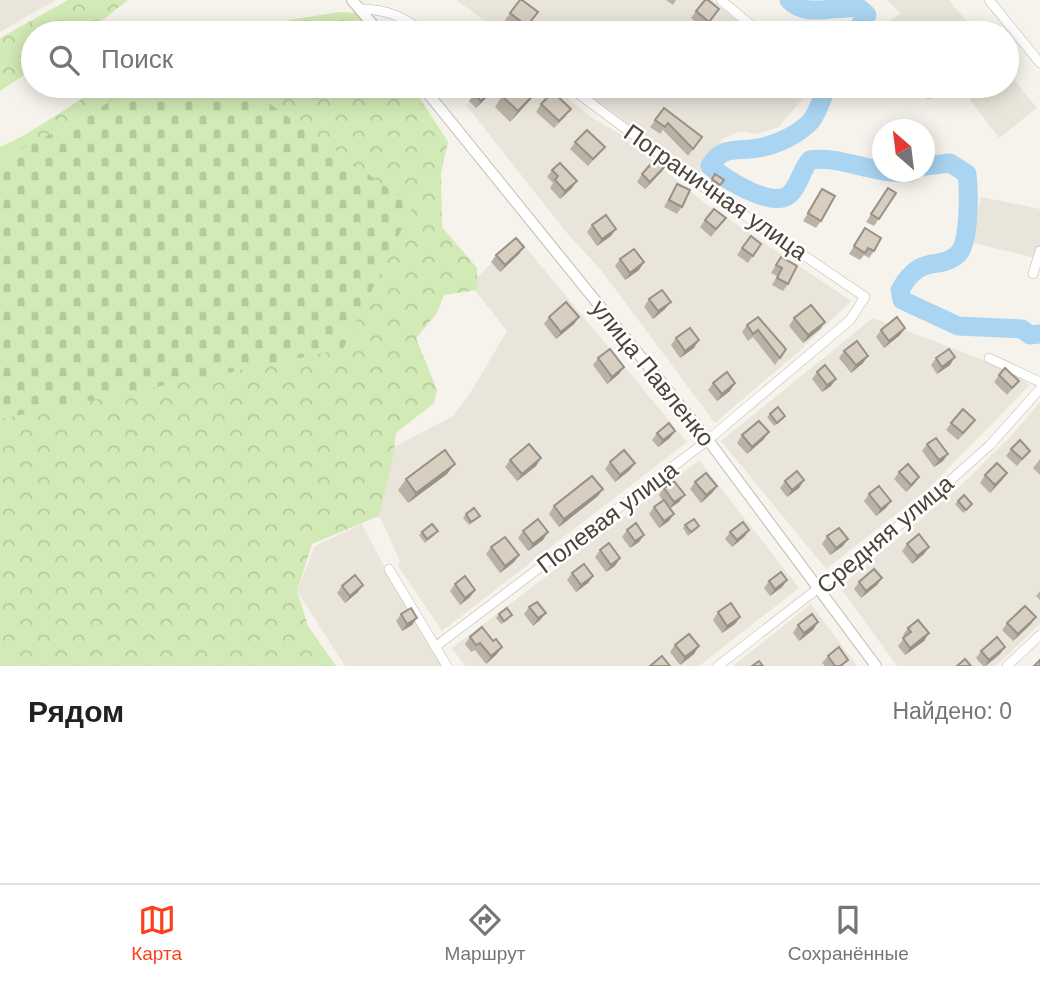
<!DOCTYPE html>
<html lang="ru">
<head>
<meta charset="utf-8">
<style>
	:root { --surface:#fff; --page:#f2f2f2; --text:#202124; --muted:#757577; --line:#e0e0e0; --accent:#fc3f1d }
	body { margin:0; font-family:Helvetica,sans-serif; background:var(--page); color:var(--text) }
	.compass { position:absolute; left:872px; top:119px; width:63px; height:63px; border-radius:50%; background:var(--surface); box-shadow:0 4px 18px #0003; rotate:332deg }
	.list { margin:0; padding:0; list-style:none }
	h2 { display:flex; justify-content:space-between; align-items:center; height:91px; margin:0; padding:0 28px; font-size:30px }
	h2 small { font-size:23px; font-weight:400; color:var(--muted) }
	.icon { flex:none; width:38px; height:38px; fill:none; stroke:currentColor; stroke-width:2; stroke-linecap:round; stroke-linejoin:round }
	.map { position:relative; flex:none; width:1040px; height:666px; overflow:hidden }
	.search { position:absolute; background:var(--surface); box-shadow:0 4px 18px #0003; left:21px; right:21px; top:21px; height:77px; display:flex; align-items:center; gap:18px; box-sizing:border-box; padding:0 24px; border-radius:38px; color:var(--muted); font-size:26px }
	.sheet { height:217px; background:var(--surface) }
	nav { display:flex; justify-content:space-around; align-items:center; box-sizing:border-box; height:98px; border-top:2px solid var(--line); background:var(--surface); font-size:19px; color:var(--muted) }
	nav a { display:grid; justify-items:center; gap:4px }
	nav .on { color:var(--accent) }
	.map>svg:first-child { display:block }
</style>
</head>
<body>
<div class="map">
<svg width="1040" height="666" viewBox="0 0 1040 666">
	<defs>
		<pattern id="forest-crowns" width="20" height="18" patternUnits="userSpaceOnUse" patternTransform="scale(1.75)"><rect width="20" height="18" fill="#d2eab5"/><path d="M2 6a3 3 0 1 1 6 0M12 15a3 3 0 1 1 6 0" fill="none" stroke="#b6ca9c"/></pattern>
		<pattern id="cemetery-stones" width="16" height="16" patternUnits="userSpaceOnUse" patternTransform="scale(1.75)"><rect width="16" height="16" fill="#d2eab5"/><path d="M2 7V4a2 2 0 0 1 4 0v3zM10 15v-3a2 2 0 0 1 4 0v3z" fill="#b6ca9c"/></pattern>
	</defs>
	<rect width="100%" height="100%" fill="#f6f3ec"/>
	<g fill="#eae5da">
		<path d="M0 0H56L0 32Z"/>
		<path d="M456 0H712L753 33H502Z"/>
		<path d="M887 0H949L976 33H876V29L901 14Z"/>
		<path d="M1007 71 1037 108 999 138 960 86H1007Z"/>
		<path d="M485 86H551L590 116 620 134 706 204 851 301 798 352 715 423 601 270 566 232 466 105Z"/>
		<path d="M576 86H808L811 88 779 127 756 134 740 131 722 139 699 175Z"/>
		<path d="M981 197 1040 209V259L970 242Z"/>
		<path d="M518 238 687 442 442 631 398 566 400 561 378 513 379 466 396 446 453 416 472 390 507 331 470 284Z"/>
		<path d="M873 318 1007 369 1030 385 928 489 826 569 721 441Z"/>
		<path d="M1040 402V624L996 666H897L840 587 958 488 1012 435Z"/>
		<path d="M699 460 799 588 699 666H465L452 648Z"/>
		<path d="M362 524 396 590 442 666H345L297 591 315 546Z"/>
		<path d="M811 604 857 666H733Z"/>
	</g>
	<g fill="url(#forest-crowns)">
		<path d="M68 0H128L86 33H33V69L0 91V38Z"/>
		<path d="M340 12 358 13 373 33H267L289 20Z"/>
		<path d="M102 86H412L448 142 441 173 442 227 477 268V290L444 295 437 313 416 338 437 390 434 403 396 433 394 453 379 516 312 544 297 591 308 626 336 666H0V147L25 135Z"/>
	</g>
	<path fill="url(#cemetery-stones)" d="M132 86H245L413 206 343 349 0 419V159L87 117Z"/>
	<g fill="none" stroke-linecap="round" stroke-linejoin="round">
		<g stroke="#a9d4f2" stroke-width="19">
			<path d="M789 0C806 19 837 5 859 8L867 15 854 33"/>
			<path d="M827 86C822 97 819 111 811 121 798 135 776 145 758 148 737 152 722 145 710 166 725 179 773 210 790 194 800 184 801 170 810 160 843 155 873 176 911 172"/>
			<path d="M925 166 950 163 967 174C969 190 970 243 958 254 938 272 921 252 900 290L902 300 958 326 1022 329 1030 335 1040 334"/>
		</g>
		<defs>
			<g id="minor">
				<path d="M721 0 752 26"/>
				<path d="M989 0 1040 63"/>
				<path d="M360 9C388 9 403 17 426 33"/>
				<path d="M929 94 943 86"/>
				<path d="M1033 274 1040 251"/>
				<path d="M989 358 1040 382"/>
				<path d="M389 569 447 666"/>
				<path d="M435 647 708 440 850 320 865 297 705 188 568 86"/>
				<path d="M718 666 906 520 990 445 1040 389"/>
				<path d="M1007 666 1040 635"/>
			</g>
			<g id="tertiary">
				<path d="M352 0 380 33"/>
				<path d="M422 86 708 440 876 666"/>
			</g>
		</defs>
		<use href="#minor" stroke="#c2bbae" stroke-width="10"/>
		<use href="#tertiary" stroke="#c2bbae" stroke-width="12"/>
		<use href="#minor" stroke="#fff" stroke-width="9"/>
		<use href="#tertiary" stroke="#fff" stroke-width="10"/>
	</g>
	<g fill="#bab2a6">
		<path d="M520 0 538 12 522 33 505 20Z"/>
		<path d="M666 0H676L673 5Z"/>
		<path d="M696 11 714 16 704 29 691 18Z"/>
		<path d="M303 86H330L317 99Z"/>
		<path d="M496 86 491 93 476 108 469 101 474 94Z"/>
		<path d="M595 86H608L603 92Z"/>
		<path d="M539 89 531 99 510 122 495 107 502 96Z"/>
		<path d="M541 104 566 116 554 128 536 112Z"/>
		<path d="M664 108 702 137 688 156 663 130 660 134 650 127Z"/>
		<path d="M575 142 605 147 588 166 570 149Z"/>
		<path d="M552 170 572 188 560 199 550 188 553 183 547 177Z"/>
		<path d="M662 171 645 189 637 182 642 174Z"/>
		<path d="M715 174 724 180 718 188 710 183Z"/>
		<path d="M677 184 682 207 677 214 664 207Z"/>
		<path d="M888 188 896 193 874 226 866 222Z"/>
		<path d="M822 189 821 221 816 228 803 221Z"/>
		<path d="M726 218 711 237 700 227 705 220Z"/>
		<path d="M592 225 611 236 597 246 587 232Z"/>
		<path d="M865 228 874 251 869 258 864 255 860 260 849 254Z"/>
		<path d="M751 236 761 244 748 263 737 255Z"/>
		<path d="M524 247 519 254 500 272 491 262 496 255Z"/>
		<path d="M781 257 788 284 783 291 772 285 777 276 771 273Z"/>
		<path d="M620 259 639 270 625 280 615 266Z"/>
		<path d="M649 299 665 309 653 319 644 307Z"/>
		<path d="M549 317H579L574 324 556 339 544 324Z"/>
		<path d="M758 317 786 349 775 365 753 337 748 341 742 332 747 325Z"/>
		<path d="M794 318 825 322 820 329 803 343 789 326Z"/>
		<path d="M905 328 900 335 884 348 876 337 881 330Z"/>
		<path d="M676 338 694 348 680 358 671 345Z"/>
		<path d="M844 351 863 363 851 373 839 358Z"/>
		<path d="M598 358 624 367 619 374 607 384 593 365Z"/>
		<path d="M936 358 950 365 937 374 931 365Z"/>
		<path d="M817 372 831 386 822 392 812 379Z"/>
		<path d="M999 375 1019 381 1007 395 994 382Z"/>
		<path d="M713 383H735L730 391 717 401 708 390Z"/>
		<path d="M770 414 783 419 774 426 767 417Z"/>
		<path d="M951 423 970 427 958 440 946 430Z"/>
		<path d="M657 433 670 438 658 447 652 440Z"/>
		<path d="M742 435 764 439 747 454 737 443Z"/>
		<path d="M927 444 943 461 934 467 922 451Z"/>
		<path d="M1011 449 1030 451 1017 466 1006 456Z"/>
		<path d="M541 458 536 466 517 481 505 467 510 460Z"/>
		<path d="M1040 459V475L1033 468Z"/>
		<path d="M610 462 630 470 615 482 605 469Z"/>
		<path d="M899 472 919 477 914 484 906 492 894 479Z"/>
		<path d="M447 474 408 503 398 490 406 479Z"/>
		<path d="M985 475 1002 480 990 493 980 483Z"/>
		<path d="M804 480 799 488 787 497 780 488 785 481Z"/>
		<path d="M695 482 717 486 712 493 701 503 690 489Z"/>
		<path d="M664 488 679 502 670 508 669 521 659 528 649 514 654 507 663 501 659 495Z"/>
		<path d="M869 494 886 508 876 516 864 501Z"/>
		<path d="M598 496 559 527 549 514 554 506Z"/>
		<path d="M958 501 970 507 963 513 955 504Z"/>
		<path d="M466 514 480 516 477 519 469 525 463 518Z"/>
		<path d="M685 525 699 526 697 529 688 536 683 528Z"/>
		<path d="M627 530 644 535 639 542 630 548 622 537Z"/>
		<path d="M749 530 744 537 732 547 725 539 730 532Z"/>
		<path d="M523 531 543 540 528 551 518 538Z"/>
		<path d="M422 532 435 535 425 543 419 535Z"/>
		<path d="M827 536 843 546 830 555 822 544Z"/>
		<path d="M907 544 924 554 912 564 902 551Z"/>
		<path d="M491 547 519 555 514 562 500 573 486 554Z"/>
		<path d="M600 550 615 566 606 572 595 557Z"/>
		<path d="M572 573 593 576 588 583 576 592 567 580Z"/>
		<path d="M882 578 877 585 861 598 854 589 859 582Z"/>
		<path d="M787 580 782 587 770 596 764 588 769 581Z"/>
		<path d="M455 584 475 590 470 597 460 605 450 591Z"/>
		<path d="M342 586 358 592 345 603 337 593Z"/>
		<path d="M1040 591V600L1036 596Z"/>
		<path d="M529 607 546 613 540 620 533 626 524 614Z"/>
		<path d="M718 612 740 617 735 624 722 633 713 620Z"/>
		<path d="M401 614 412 625 402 631 396 621Z"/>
		<path d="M499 614 509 619 501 624 496 618Z"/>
		<path d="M818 622 813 630 799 641 793 633 798 625Z"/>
		<path d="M1007 623 1031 624 1013 641 1002 630Z"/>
		<path d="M908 628 929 633 924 641 905 655 898 646 905 637 903 635Z"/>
		<path d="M470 637 497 654 486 664 475 650 471 652 465 644Z"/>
		<path d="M675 645 694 654 680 665 670 652Z"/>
		<path d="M1005 647 1000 654 986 666H983L976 658 981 651Z"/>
		<path d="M828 656 844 666H825L822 663Z"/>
	</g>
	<g fill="#979187">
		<path d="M327 86H330L317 99 325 88Z"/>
		<path d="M496 86 491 93 476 108 481 101Z"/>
		<path d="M539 89 531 99 510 122 518 111Z"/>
		<path d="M667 164 662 171 645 189 650 182Z"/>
		<path d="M577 181 572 188 560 199 565 191Z"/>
		<path d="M616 229 611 236 597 246 602 239Z"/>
		<path d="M524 247 519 254 500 272 505 265Z"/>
		<path d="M644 262 639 270 625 280 630 273Z"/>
		<path d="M671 302 665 309 653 319 658 311Z"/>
		<path d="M579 317 574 324 556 339 561 332Z"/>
		<path d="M825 322 820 329 803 343 808 335Z"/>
		<path d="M905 328 900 335 884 348 889 341Z"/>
		<path d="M699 340 694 348 680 358 685 351Z"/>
		<path d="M868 356 863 363 851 373 856 365Z"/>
		<path d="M955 357 950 365 937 374 942 367Z"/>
		<path d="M624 367 619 374 607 384 612 377Z"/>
		<path d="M836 379 831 386 822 392 827 385Z"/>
		<path d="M735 383 730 391 717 401 722 394Z"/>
		<path d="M675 431 670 438 658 447 663 440Z"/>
		<path d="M769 432 764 439 747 454 752 447Z"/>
		<path d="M948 454 943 461 934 467 939 460Z"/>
		<path d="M541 458 536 466 517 481 522 474Z"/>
		<path d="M635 463 630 470 615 482 620 475Z"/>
		<path d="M455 464 447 474 408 503 416 493Z"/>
		<path d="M1007 473 1002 480 990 493 995 485Z"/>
		<path d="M919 477 914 484 906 492 911 485Z"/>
		<path d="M804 480 799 488 787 497 792 490Z"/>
		<path d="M717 486 712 493 701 503 706 495Z"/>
		<path d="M603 489 598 496 559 527 564 519Z"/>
		<path d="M685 495 679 502 669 509 674 502Z"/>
		<path d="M891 501 886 508 876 516 881 509Z"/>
		<path d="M674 514 669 521 659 528 664 521Z"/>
		<path d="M749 530 744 537 732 547 737 540Z"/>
		<path d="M548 532 543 540 528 551 533 544Z"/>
		<path d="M644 535 639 542 630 548 635 541Z"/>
		<path d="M848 539 843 546 830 555 836 548Z"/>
		<path d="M929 547 924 554 912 564 917 556Z"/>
		<path d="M519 555 514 562 500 573 505 566Z"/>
		<path d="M620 558 615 566 606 572 611 565Z"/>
		<path d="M593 576 588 583 576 592 581 585Z"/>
		<path d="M882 578 877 585 861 598 866 591Z"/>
		<path d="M787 580 782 587 770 596 775 589Z"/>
		<path d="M363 585 358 592 345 603 350 596Z"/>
		<path d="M475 590 470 597 460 605 465 598Z"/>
		<path d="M546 613 540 620 533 626 538 618Z"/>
		<path d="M740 617 735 624 722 633 727 626Z"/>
		<path d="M1036 617 1031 624 1013 641 1018 634Z"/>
		<path d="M417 618 412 625 402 631 407 624Z"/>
		<path d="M818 622 813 630 799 641 804 633Z"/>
		<path d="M929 633 924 641 905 655 910 648Z"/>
		<path d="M699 646 694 654 680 665 685 657Z"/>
		<path d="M502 647 497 654 486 664 491 656Z"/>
		<path d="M1005 647 1000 654 985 666 989 660Z"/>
	</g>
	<g fill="#d8cfc1" stroke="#979187" stroke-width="2">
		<path d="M520 0H522L538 12 527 26 510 13Z"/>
		<path d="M705 0H708L719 9 709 22 696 11Z"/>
		<path d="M742 26 750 33H735Z"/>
		<path d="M482 86H496L481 101 474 94Z"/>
		<path d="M513 86H536L539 89 518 111 502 96Z"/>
		<path d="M553 92 571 109 559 121 541 104Z"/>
		<path d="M664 108 702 137 693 149 668 123 665 127 655 120Z"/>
		<path d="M587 130 605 147 593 159 575 142Z"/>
		<path d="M658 156 667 164 650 182 642 174Z"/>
		<path d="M560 163 577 181 565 191 555 180 558 176 552 170Z"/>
		<path d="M715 174 724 180 720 185 712 179Z"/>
		<path d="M677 184 690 190 682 207 669 200Z"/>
		<path d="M888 188 896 193 879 219 871 214Z"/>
		<path d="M822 189 835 196 821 221 808 213Z"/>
		<path d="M714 209 726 218 716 229 705 220Z"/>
		<path d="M606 215 616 229 602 239 592 225Z"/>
		<path d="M865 228 881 238 874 251 868 248 865 253 854 246Z"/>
		<path d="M751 236 761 244 753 256 742 248Z"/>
		<path d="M516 238 524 247 505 265 496 255Z"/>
		<path d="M634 249 644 262 630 273 620 259Z"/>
		<path d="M781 257 797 266 788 284 777 278 782 268 776 265Z"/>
		<path d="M662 290 671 302 658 311 649 299Z"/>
		<path d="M566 302 579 317 561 332 549 317Z"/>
		<path d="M811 305 825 322 808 335 794 318Z"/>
		<path d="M758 317 786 349 780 358 758 330 753 334 747 325Z"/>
		<path d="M897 317 905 328 889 341 881 330Z"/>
		<path d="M690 328 699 340 685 351 676 338Z"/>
		<path d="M857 341 868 356 856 365 844 351Z"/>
		<path d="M610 349 624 367 612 377 598 358Z"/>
		<path d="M949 349 955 357 942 367 936 358Z"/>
		<path d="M825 365 836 379 827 385 817 372Z"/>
		<path d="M1005 368 1019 381 1012 388 999 375Z"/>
		<path d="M727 372 735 383 722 394 713 383Z"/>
		<path d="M778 407 785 416 777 423 770 414Z"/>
		<path d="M963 409 975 420 963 433 951 423Z"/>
		<path d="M759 421 769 432 752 447 742 435Z"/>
		<path d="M669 423 675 431 663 440 657 433Z"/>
		<path d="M936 438 948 454 939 460 927 444Z"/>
		<path d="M1020 440 1030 451 1022 459 1011 449Z"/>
		<path d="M529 444 541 458 522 474 510 460Z"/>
		<path d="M445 450 455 464 416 493 406 479Z"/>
		<path d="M624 450 635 463 620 475 610 462Z"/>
		<path d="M997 463 1007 473 995 485 985 475Z"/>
		<path d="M908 464 919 477 911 485 899 472Z"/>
		<path d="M797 471 804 480 792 490 785 481Z"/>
		<path d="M706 473 717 486 706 495 695 482Z"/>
		<path d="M592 476 603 489 564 519 554 506Z"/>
		<path d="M674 481 685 495 674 502 664 488Z"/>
		<path d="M879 486 891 501 881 509 869 494Z"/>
		<path d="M964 495 972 504 966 510 958 501Z"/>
		<path d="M664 500 674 514 664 521 654 507Z"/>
		<path d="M474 508 480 516 471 522 466 514Z"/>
		<path d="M538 519 548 532 533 544 523 531Z"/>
		<path d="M694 519 699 526 691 532 685 525Z"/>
		<path d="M743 522 749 530 737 540 730 532Z"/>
		<path d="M636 523 644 535 635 541 627 530Z"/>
		<path d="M432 524 438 531 427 539 422 532Z"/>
		<path d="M839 528 848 539 836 548 827 536Z"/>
		<path d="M919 534 929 547 917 556 907 544Z"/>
		<path d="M505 537 519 555 505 566 491 547Z"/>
		<path d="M609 543 620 558 611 565 600 550Z"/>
		<path d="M584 564 593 576 581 585 572 573Z"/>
		<path d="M874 569 882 578 866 591 859 582Z"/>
		<path d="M781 572 787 580 775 589 769 581Z"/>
		<path d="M355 575 363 585 350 596 342 586Z"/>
		<path d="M465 576 475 590 465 598 455 584Z"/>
		<path d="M537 602 546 613 538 618 529 607Z"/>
		<path d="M731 603 740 617 727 626 718 612Z"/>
		<path d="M1025 606 1036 617 1018 634 1007 623Z"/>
		<path d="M411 608 417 618 407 624 401 614Z"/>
		<path d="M507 608 512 615 504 621 499 614Z"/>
		<path d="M812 614 818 622 804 633 798 625Z"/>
		<path d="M918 620 929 633 910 648 903 638 911 632 908 628Z"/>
		<path d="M482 627 493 641 496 639 502 647 491 656 480 643 476 645 470 637Z"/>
		<path d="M689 634 699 646 685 657 675 645Z"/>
		<path d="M997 637 1005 647 989 660 981 651Z"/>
		<path d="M839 647 848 660 840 666H835L828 656Z"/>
		<path d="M662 656 670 666H650Z"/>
		<path d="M965 659 971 666H957Z"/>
		<path d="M1040 660V666H1034Z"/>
		<path d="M759 661 763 666H752Z"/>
	</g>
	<g text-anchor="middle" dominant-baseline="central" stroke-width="5" stroke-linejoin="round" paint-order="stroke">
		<g font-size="24" fill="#4b4439" stroke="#fff">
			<text transform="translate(716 192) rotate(35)">Пограничная улица</text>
			<text transform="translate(653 373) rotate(51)">улица Павленко</text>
			<text transform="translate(607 517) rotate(-37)">Полевая улица</text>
			<text transform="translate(885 534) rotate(-40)">Средняя улица</text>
		</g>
	</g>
</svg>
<svg class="compass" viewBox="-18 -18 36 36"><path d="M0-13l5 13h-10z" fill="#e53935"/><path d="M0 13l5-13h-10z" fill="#757577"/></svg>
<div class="search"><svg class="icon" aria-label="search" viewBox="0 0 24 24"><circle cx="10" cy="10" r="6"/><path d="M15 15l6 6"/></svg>Поиск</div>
</div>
<section class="sheet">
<h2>Рядом<small>Найдено: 0</small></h2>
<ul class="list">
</ul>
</section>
<nav>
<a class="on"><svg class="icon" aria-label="map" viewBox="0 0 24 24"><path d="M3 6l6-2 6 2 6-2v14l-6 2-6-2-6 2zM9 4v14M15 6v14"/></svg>Карта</a>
<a><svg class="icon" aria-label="directions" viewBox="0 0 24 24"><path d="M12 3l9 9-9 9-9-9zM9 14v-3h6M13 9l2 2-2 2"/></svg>Маршрут</a>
<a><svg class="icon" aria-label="saved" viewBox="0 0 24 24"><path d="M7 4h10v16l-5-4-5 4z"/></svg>Сохранённые</a>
</nav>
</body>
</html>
